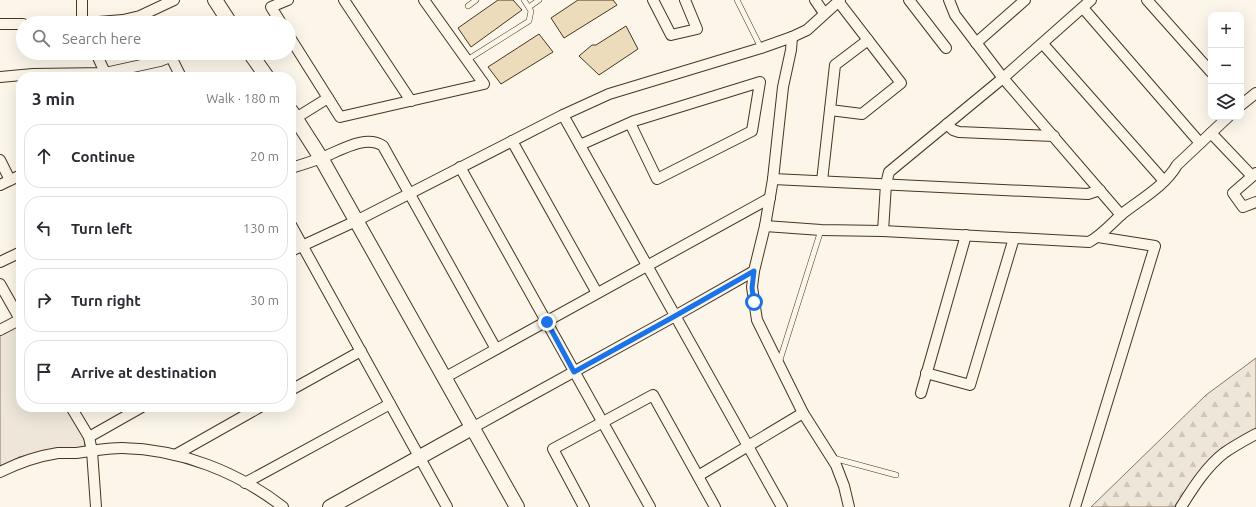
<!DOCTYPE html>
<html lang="en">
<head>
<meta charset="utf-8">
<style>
	:root { --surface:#fff; --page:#f2f2f3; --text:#2b2b33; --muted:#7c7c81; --line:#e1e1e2 }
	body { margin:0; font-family:Ubuntu,sans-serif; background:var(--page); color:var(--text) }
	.controls { position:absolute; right:12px; top:12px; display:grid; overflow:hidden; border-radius:8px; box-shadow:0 4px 16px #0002 }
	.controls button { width:36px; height:36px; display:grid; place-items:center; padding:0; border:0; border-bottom:1px solid var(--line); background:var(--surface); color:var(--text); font:20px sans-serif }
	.stop { position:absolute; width:12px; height:12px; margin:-9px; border:3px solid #1a73e8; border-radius:50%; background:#fff }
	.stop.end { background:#1a73e8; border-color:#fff; box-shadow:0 1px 4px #0008 }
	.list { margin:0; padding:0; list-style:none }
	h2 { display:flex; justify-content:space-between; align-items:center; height:52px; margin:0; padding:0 16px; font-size:17px }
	h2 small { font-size:13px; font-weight:400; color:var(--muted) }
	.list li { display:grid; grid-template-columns:26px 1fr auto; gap:12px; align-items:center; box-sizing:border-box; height:64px; margin:0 8px 8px; padding:0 8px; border:1px solid var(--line); border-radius:16px }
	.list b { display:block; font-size:15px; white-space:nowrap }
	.list em { font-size:13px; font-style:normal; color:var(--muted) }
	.icon { flex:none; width:22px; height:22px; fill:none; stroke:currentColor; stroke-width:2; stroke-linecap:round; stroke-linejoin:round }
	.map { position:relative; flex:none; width:1256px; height:507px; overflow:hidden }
	.search { position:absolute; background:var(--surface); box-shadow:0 4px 16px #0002; left:16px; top:16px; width:280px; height:44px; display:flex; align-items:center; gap:10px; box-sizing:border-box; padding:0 14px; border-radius:22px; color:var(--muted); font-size:15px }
	.panel { position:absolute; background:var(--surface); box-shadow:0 4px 16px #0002; left:16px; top:72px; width:280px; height:340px; border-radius:16px }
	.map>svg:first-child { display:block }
</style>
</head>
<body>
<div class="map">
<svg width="1256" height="507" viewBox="0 0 1256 507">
	<defs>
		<pattern id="forest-firs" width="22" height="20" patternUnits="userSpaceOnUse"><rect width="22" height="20" fill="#ede6d9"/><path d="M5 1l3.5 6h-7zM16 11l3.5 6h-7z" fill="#cdc6ba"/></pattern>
	</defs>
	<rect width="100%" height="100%" fill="#fbf6e9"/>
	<path fill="url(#forest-firs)" stroke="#887966" d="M1256 358V430L1196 475 1174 507H1091L1206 395Z"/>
	<path fill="#ede6d9" stroke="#887966" d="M17 326 21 332V407H66L84 437 85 447 42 452 19 457 0 468V335Z"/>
	<g fill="#ecdcbc" stroke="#4a3520">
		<path d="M498 0H513L522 10 471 47 458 28Z"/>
		<path d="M578 0H613L617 5 564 38 551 18Z"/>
		<path d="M626 26 638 49 599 75 579 56 592 45H596Z"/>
		<path d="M539 34 553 52 501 84 488 67Z"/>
	</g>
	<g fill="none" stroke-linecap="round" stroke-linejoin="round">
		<defs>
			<g id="lane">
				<path d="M737 0 761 48"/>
				<path d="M468 6 476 0"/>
				<path d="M529 7 539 0"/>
				<path d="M467 60 529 21 531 11 524 0"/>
				<path d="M779 363 821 230"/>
				<path d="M833 458 896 475"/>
			</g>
			<g id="street">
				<path d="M82 0V23"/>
				<path d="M344 0 411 101"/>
				<path d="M653 0 671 35 697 29 685 0"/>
				<path d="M815 0 824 13"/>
				<path d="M909 0 946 48"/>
				<path d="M949 0 955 15 1003 78 1121 215"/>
				<path d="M1147 0 1211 72"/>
				<path d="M1083 8 1200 143"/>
				<path d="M86 23 123 20 140 16 174 0"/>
				<path d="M281 23 271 7 288 0"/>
				<path d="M0 24H23"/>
				<path d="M289 36 340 117 484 84 424 0"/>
				<path d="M792 37 791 50 783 87 773 179 765 226 754 271 752 287 757 320 803 413 836 465 844 486 849 507"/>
				<path d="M976 43 1025 0"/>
				<path d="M1043 44 1164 181"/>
				<path d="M96 53 107 77"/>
				<path d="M171 57 181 77"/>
				<path d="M0 77 33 74 105 73 160 61 180 53"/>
				<path d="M1241 105 1256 93"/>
				<path d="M830 110 862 114 901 83 838 1"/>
				<path d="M563 115 782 507"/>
				<path d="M291 121 328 98"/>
				<path d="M947 124 953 130 959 132 1054 136"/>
				<path d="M1211 133 1252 176"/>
				<path d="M512 141 597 293"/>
				<path d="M580 145 634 121 760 82 752 131 657 179 630 123"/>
				<path d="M0 160 10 180"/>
				<path d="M460 167 650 507"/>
				<path d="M291 168C301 165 311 162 321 158 340 151 365 134 383 146L496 349"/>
				<path d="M1256 173 1233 193 1243 207 1256 202"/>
				<path d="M773 179 1088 194 1100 190"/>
				<path d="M822 181 835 65 868 40"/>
				<path d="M0 185 21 175"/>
				<path d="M291 225 447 507"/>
				<path d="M765 226 821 230 883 231 1089 242C1102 235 1111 224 1122 214 1141 199 1165 186 1177 165L1228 117"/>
				<path d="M883 231 886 184 889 172 1003 78 1091 0"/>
				<path d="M291 251 356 221 563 115 609 94 761 48 792 37 807 30 840 0"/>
				<path d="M0 262 21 252"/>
				<path d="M0 284 21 321"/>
				<path d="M0 330 21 319"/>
				<path d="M926 373 970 385 1014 238"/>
				<path d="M444 378 770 198"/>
				<path d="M291 390 361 351"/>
				<path d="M921 393 966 235"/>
				<path d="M71 407 89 437 92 451 96 507"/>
				<path d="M472 428 675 316 754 271"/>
				<path d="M89 437 142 407"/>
				<path d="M175 455 260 407"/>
				<path d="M0 472C18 463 38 456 58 453 64 453 70 453 76 453 92 451 107 448 122 448 180 449 238 472 283 507"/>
				<path d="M698 476 803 413"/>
				<path d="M245 483 390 404"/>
				<path d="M584 507 553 449 653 395 715 507"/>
				<path d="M1075 507 1155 246 1098 237"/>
				<path d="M1181 507C1193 488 1206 467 1224 453 1234 446 1245 440 1256 434"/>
			</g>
			<g id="secondary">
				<path d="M215 0 230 23"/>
				<path d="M250 53 267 77"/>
				<path d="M291 111 321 158 517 507"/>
				<path d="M330 507 472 428"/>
			</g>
		</defs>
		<use href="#lane" stroke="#4a3520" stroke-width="6"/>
		<use href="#street" stroke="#4a3520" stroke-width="12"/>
		<use href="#secondary" stroke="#4a3520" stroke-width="16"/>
		<use href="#lane" stroke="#fbf6e9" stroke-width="5"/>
		<use href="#street" stroke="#fbf6e9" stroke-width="10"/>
		<use href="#secondary" stroke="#fbf6e9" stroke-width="14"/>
	</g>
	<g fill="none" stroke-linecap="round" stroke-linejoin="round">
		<path stroke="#1a73e8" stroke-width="5" d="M547 322 574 372 675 316 754 271 752 288 754 302"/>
	</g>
</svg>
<div class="controls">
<button>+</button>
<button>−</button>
<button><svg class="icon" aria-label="layers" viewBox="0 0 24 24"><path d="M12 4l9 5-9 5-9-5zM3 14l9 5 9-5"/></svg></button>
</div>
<div class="stop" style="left:754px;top:302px"></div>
<div class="stop end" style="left:547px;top:322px"></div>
<div class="search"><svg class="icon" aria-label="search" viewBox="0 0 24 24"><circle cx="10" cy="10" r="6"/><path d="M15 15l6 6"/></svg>Search here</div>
<section class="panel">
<h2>3 min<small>Walk · 180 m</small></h2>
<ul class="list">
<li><svg class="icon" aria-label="ahead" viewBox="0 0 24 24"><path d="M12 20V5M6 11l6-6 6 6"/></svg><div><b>Continue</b></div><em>20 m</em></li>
<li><svg class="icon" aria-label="left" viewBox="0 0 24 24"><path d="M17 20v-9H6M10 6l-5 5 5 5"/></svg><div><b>Turn left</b></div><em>130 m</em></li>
<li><svg class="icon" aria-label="right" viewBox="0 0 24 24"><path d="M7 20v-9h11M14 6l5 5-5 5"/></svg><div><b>Turn right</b></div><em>30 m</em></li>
<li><svg class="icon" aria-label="arrive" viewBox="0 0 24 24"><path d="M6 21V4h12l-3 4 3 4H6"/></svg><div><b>Arrive at destination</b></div></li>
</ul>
</section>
</div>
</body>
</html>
